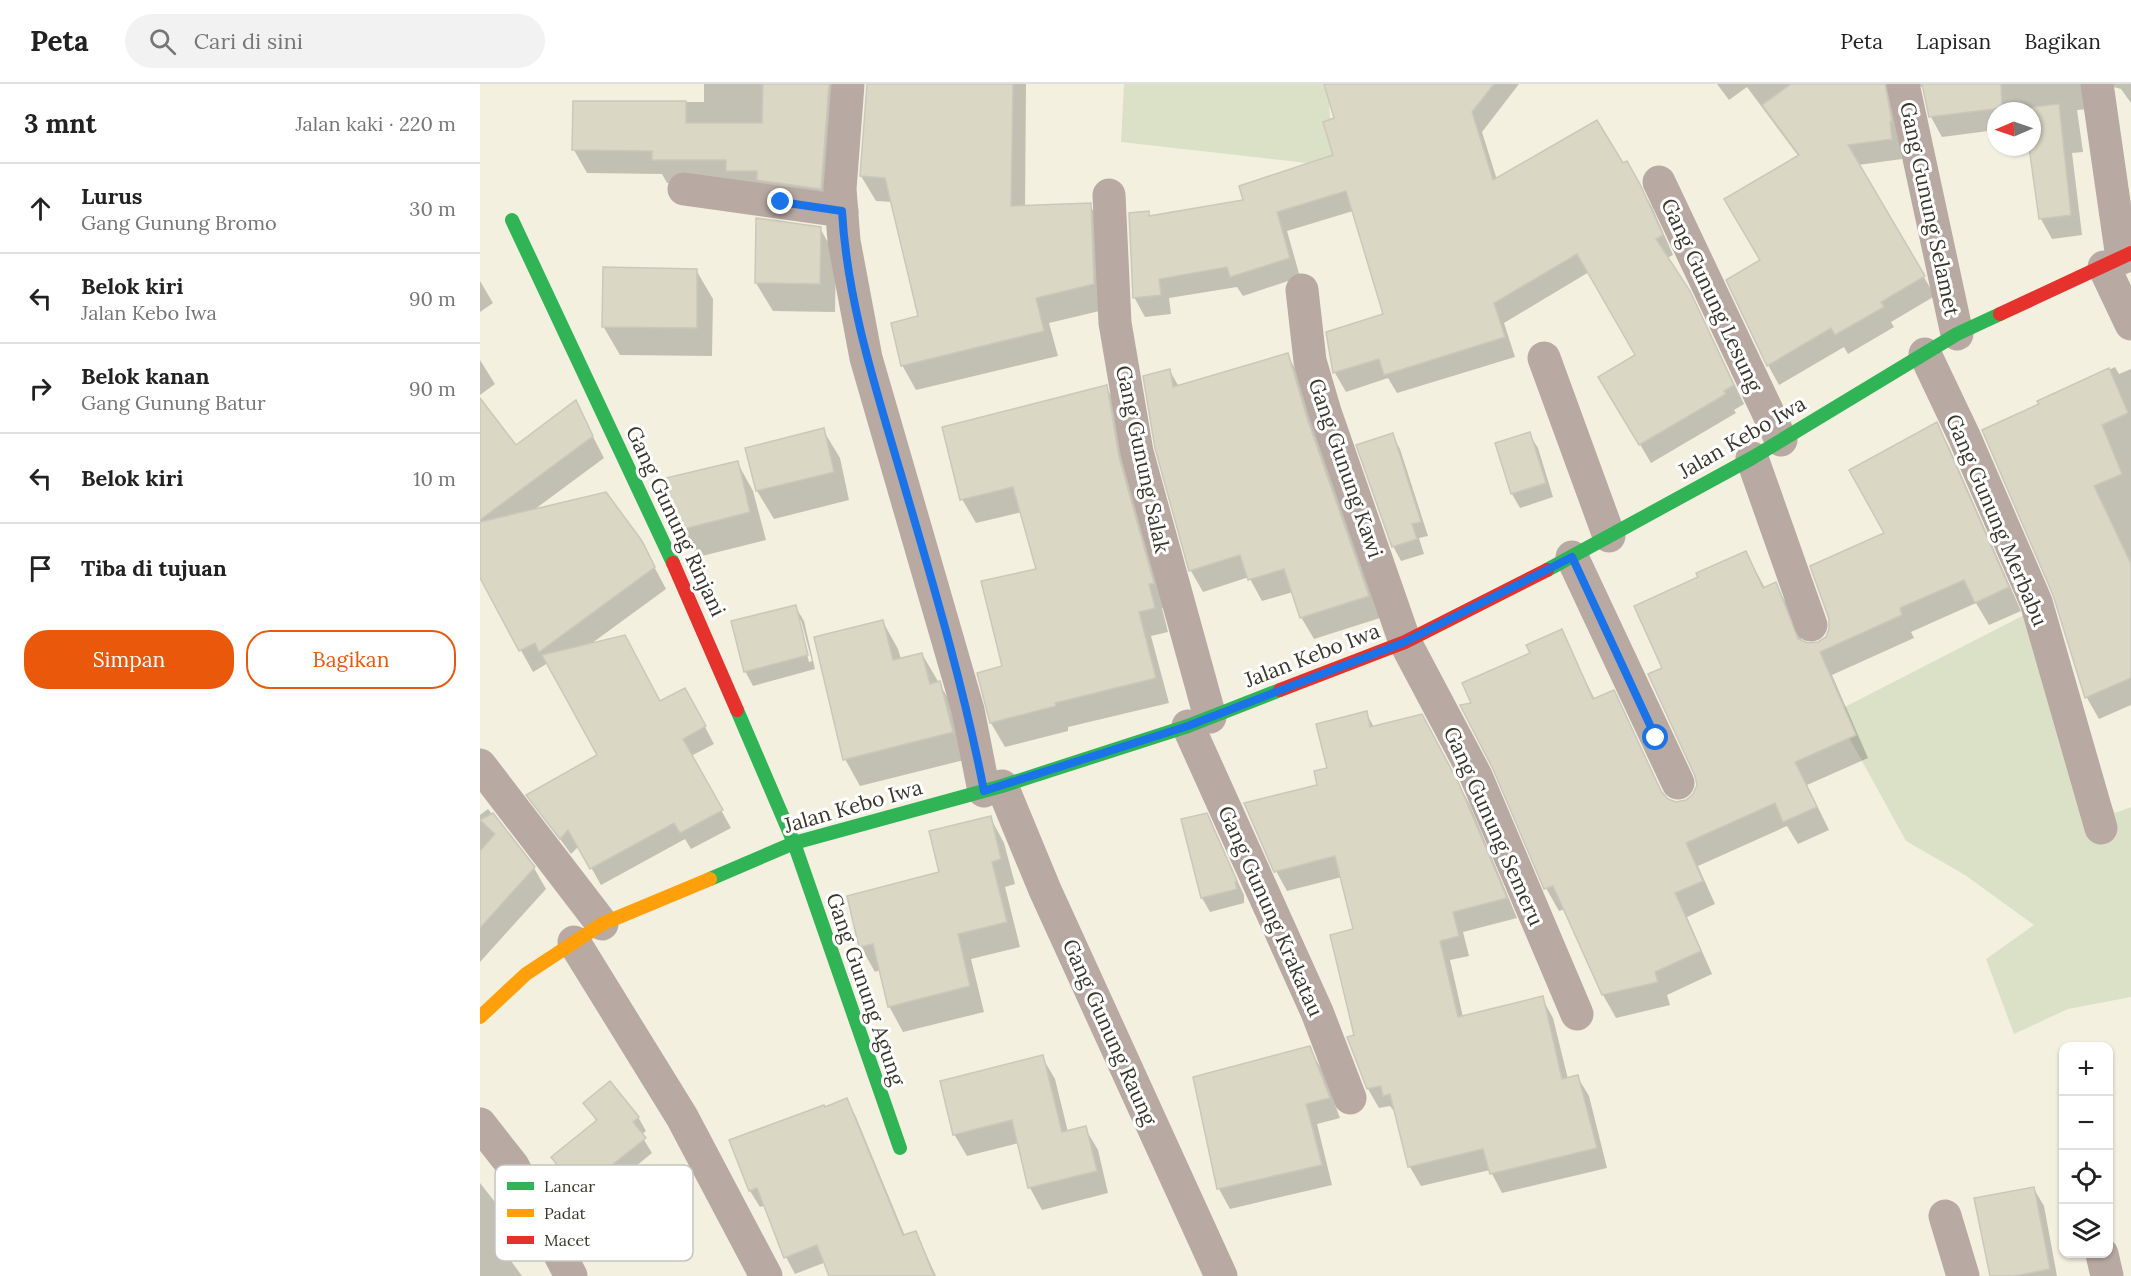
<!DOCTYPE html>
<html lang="id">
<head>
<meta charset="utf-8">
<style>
	:root { --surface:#fff; --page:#f2f2f2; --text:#222; --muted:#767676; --line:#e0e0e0; --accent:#ea580c }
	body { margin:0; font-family:Lora,serif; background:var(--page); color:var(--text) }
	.controls { position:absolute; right:18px; bottom:18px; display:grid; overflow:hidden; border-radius:12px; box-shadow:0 2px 4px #0004 }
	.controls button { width:54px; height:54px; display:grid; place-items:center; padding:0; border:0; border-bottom:2px solid var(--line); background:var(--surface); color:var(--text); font:30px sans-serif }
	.compass { position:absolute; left:1507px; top:18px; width:54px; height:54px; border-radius:50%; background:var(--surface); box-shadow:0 2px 4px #0004; rotate:268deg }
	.stop { position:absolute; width:18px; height:18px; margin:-14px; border:4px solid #1a73e8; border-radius:50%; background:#fff }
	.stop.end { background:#1a73e8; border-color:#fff; box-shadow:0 2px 6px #0008 }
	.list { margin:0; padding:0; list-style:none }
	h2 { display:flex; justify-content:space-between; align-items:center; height:78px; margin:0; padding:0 24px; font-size:26px }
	h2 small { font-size:20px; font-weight:400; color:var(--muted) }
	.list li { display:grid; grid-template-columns:39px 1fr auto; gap:18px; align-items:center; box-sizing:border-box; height:90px; padding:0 24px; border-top:2px solid var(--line) }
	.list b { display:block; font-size:22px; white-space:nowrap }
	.list p { margin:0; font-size:20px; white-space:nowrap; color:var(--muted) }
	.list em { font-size:20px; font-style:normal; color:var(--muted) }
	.actions { display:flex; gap:12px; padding:18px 24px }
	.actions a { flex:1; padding:14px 0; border:2px solid var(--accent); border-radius:24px; text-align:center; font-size:21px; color:var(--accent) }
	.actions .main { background:var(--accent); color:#fff }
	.icon { flex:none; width:33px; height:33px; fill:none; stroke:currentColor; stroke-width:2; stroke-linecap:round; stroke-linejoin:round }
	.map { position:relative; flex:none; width:1651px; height:1192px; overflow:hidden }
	header { display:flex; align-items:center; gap:36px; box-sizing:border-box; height:84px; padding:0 30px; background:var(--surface); border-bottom:2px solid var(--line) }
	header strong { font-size:28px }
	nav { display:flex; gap:33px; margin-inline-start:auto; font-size:21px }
	.search { width:420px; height:54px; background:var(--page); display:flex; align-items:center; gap:15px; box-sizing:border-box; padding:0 21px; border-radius:33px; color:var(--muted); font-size:22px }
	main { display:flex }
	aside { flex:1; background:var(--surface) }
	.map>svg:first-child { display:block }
</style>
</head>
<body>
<header>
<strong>Peta</strong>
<div class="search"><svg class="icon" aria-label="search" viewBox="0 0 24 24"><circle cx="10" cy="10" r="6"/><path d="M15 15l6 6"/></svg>Cari di sini</div>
<nav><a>Peta</a><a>Lapisan</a><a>Bagikan</a></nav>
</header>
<main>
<aside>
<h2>3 mnt<small>Jalan kaki · 220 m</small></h2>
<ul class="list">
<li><svg class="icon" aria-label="ahead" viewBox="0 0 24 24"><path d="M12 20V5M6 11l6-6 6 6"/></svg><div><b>Lurus</b><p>Gang Gunung Bromo</p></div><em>30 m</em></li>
<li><svg class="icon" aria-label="left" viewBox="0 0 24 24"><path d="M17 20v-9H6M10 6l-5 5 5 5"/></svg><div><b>Belok kiri</b><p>Jalan Kebo Iwa</p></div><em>90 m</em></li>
<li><svg class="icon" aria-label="right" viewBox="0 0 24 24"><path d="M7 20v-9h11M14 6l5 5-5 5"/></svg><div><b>Belok kanan</b><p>Gang Gunung Batur</p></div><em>90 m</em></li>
<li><svg class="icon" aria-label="left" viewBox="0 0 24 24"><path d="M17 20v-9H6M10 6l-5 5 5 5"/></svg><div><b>Belok kiri</b></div><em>10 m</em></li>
<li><svg class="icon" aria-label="arrive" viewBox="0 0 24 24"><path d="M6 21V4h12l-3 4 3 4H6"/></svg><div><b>Tiba di tujuan</b></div></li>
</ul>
<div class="actions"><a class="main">Simpan</a><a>Bagikan</a></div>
</aside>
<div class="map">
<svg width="1651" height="1192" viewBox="0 0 1651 1192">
	<rect width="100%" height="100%" fill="#f3f0e0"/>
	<g fill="#dae1c7">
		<path d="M644 0H848L853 82 641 58Z"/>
		<path d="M1548 529 1635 729 1651 723V913L1588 925 1534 950 1506 875 1554 841 1485 791 1426 757 1355 628Z"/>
	</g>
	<g fill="#0003" fill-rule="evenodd">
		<path d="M224 0H366L354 128 255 100 187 99 182 90 107 89 94 66V18H224Z"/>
		<path d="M388 0H546L545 123 610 121 624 146 628 225 569 239 578 272 436 306 422 281 440 233 413 118 396 117 381 92Z"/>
		<path d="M845 0H1039L1002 48 1017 96 1146 79 1172 123 1193 171 1187 174 1220 228 1264 320 1254 326 1256 329 1171 379 1120 293 1157 271 1109 188 1024 239 1035 273 917 309 908 294 866 308 855 289 847 249 905 231 873 127 807 147 820 193 763 212 757 203 689 214 691 230 665 233 654 213 668 129 671 133 765 118 855 72 856 35Z"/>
		<path d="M1237 0H1651V19L1641 5 1626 1 1610 25 1597 26 1603 68 1592 69 1602 151 1572 155 1561 135 1550 63 1552 27H1516V46L1462 53 1451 33 1443 3 1430 1 1420 58 1422 75 1378 81 1455 212 1411 238 1414 243 1368 270 1364 263 1299 301 1288 281 1282 177 1319 73 1267 3 1249 16Z"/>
		<path d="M340 144 356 173 355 228 293 227 276 199Z"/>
		<path d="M216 186 233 215 232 272 140 271 123 242Z"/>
		<path d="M0 197 13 219 0 228Z"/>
		<path d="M807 271 820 292 900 534 834 555 821 533 813 508 782 517 769 493 723 508 711 487 677 364 690 287 699 303Z"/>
		<path d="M0 276 15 300 0 311Z"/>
		<path d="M1635 283 1639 290 1651 285V621L1619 635 1607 614 1575 510 1504 346Z"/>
		<path d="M626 303 640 327 686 523 682 524 688 548 671 552 689 619 588 643V647L525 663 511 639 524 584 557 486 542 428 496 439 482 415Z"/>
		<path d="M0 316 35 363 95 318 124 374 51 428 161 458 186 505 108 562 180 619 214 622 234 660 211 672 251 744 211 765 205 755 121 801 99 762 91 770 48 711 119 672 68 579 53 588 0 492Z"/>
		<path d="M1456 340 1469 363 1541 527 1509 541 1496 519 1431 548 1434 554 1352 591 1388 674 1327 701 1349 746 1318 760 1307 742 1218 782 1235 820 1207 833 1232 890 1187 911 1190 921 1136 934 1123 911 1085 825 1079 827 1066 804 993 620 1081 547 1115 616 1133 608 1185 714 1196 719 1207 717 1214 711 1218 701 1184 585 1220 493 1266 469 1285 504 1295 500 1308 522 1323 558 1338 560 1347 554 1406 450Z"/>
		<path d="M343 346 360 374 369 416 294 435 277 407 267 365Z"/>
		<path d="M1049 350 1058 364 1073 413 1040 424 1032 410 1017 360Z"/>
		<path d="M912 351 920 365 948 452 939 454 944 470 921 477 913 462Z"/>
		<path d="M257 378 273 407 286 456 218 473 201 445Z"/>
		<path d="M315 522 324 537 335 585 273 602 265 587ZM318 536H321L332 577 329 578Z"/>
		<path d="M403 538 418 565 421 575 442 570 459 599 475 626 488 675 380 702 365 675Z"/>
		<path d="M886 629 894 643 953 652 990 721 1037 834 983 848 989 872 970 876 983 933 1062 914 1073 934 1088 995 1097 992 1109 1012 1127 1084 1022 1109 1010 1086 941 1102 930 1083 917 1031 910 1022 899 1024 888 1005 876 952 875 846 862 793 807 807 796 787 848 685Z"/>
		<path d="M8 725 54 784 66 805 0 878V731Z"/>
		<path d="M726 730 764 811V819L730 828 722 814 703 736Z"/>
		<path d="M510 733 524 759 535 800 525 803 540 863 491 875 504 928 423 948 409 922 400 886 395 888 381 863 368 813 461 789Z"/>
		<path d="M829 964 841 984 860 1034 837 1040 852 1101 750 1125 739 1105 715 994Z"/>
		<path d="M562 973 575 995 588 1048 605 1044 618 1066 628 1109 562 1126 550 1104 539 1059 487 1072 474 1050Z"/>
		<path d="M367 1016 376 1033 425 1152 436 1148 456 1192H351L346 1178 315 1190 306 1173 286 1121 280 1123 270 1107Z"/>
		<path d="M105 1019 158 1033 166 1047 161 1051 172 1069 108 1121 73 1074 117 1038Z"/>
		<path d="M0 1099 29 1136 41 1158 26 1170 42 1192H0Z"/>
		<path d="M1554 1105 1564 1122 1577 1192H1512Z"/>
	</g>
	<g fill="#dbd7c5" stroke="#cac8bb" stroke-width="1.5">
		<path d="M283 0H349L341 105 277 96V87H246V76H172V67L92 66 93 17H206V39H282Z"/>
		<path d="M387 0H533L531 122 611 119 614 200 556 214 564 247 421 282 411 239 438 232 405 94 380 92Z"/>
		<path d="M844 0H1014L992 28 1013 96 1117 36 1143 79 1147 77 1161 102 1183 151 1176 155 1210 207 1254 301 1244 307 1246 310 1159 361 1118 293 1155 271 1097 170 1014 219 1025 253 904 291 899 275 853 289 846 248 903 230 866 107 797 128 810 174 750 193 747 183 679 195 681 211 653 214 649 129 669 127V132L763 116 759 102 853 71 843 38 854 34Z"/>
		<path d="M1311 0H1405L1412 38H1410L1412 55 1368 61 1445 192 1401 218 1404 223 1355 251 1351 244 1287 282 1246 196 1280 176 1244 115 1319 71 1282 21Z"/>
		<path d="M1442 0H1521L1522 24 1449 33Z"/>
		<path d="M1579 20 1591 131 1559 135 1549 63H1552V27H1543V24Z"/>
		<path d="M276 134 341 143 340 200 275 199Z"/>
		<path d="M123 183 217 185V244L122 243Z"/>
		<path d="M808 269 827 334 889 512 820 534 804 485 768 496 760 471 709 487 675 364 663 292 690 285 693 303Z"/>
		<path d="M1629 284 1648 329 1622 341 1642 390 1614 402 1651 480V594L1605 614 1573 511 1502 346 1559 320 1557 317Z"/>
		<path d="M627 301 639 373 674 499 669 500 675 524 659 528 676 594 575 619 576 622 510 639 497 589 522 582 501 497 556 485 533 403 480 416 462 343Z"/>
		<path d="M0 314 36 361 96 316 113 352 0 436Z"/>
		<path d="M1457 338 1529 503 1495 519 1484 496 1420 524 1422 531 1340 568 1376 651 1315 678 1337 723 1303 738 1295 719 1206 759 1223 797 1195 809 1221 867 1175 888 1178 898 1122 911 1073 802 1064 805 1013 685 980 621 991 619 982 599 1050 569 1046 561 1082 545 1113 615 1134 606 1181 707 1188 715 1196 718 1206 716 1213 710 1217 701 1215 692 1168 590 1182 584 1154 522 1218 493 1216 489 1266 467 1283 504 1296 498 1318 555 1328 559 1338 558 1346 553 1349 545V535L1330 482 1404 449 1369 386Z"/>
		<path d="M344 344 354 388 276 407 265 364Z"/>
		<path d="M1050 348 1066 399 1031 410 1015 359Z"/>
		<path d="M913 349 941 438 932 440 937 455 912 463 876 361Z"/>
		<path d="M258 377 270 428 200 446 186 394Z"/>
		<path d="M126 408 162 457 175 483 59 568 55 559 39 567 0 494V438Z"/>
		<path d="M316 521 328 571 264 588 251 537Z"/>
		<path d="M403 536 413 576 442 569 450 600 460 597 473 648 363 676 334 553Z"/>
		<path d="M145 551 180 617 205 604 226 642 203 655 243 726 200 749 194 739 110 785 88 746 80 755 46 711 117 671 62 571Z"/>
		<path d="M887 627 890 643 942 630 979 700 1027 814 973 828 979 852 960 857 978 933 1063 912 1082 995 1098 991 1117 1064 1010 1090 1003 1065 928 1083 910 1010 903 1012 901 1002 887 1005 867 953 874 951 850 851 873 845 855 772 794 788 764 719 837 701 834 687 847 684 836 640Z"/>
		<path d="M13 729 55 783 0 844V767L15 750 0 736Z"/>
		<path d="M727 729 757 797 755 798 757 805 721 814 701 735Z"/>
		<path d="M511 732 521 775 512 778 527 838 478 850 490 902 408 923 393 860 379 863 367 812 459 788 449 747Z"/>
		<path d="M830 962 850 1014 826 1020 842 1081 737 1105 713 993Z"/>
		<path d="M563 971 582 1048 606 1042 617 1087 548 1104 532 1036 473 1051 460 997Z"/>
		<path d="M130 997 159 1033 153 1038 166 1054 98 1108 71 1073 117 1036 103 1019Z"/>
		<path d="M367 1014 423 1151 436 1147 454 1192H349L337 1161 304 1174 277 1104 269 1107 249 1056 344 1021 345 1023Z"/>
		<path d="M1554 1103 1570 1185 1534 1192H1510L1494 1114Z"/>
	</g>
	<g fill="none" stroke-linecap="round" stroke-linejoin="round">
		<g stroke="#b8a9a2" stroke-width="33">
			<path d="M368 0 360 105 364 157 386 274 488 626 504 707"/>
			<path d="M1423 0 1477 250"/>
			<path d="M1617 0 1642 174"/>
			<path d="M1179 98 1301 356"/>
			<path d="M204 105 362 127"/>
			<path d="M629 111 635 239 657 368 730 633"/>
			<path d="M1624 183 1651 240"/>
			<path d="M822 206 830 277 845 328 925 558 996 692 1097 930"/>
			<path d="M1445 270 1484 352 1556 518 1621 744"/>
			<path d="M1064 274 1129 452"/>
			<path d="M1272 374 1331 541"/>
			<path d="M1092 473 1198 699"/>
			<path d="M708 642 837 928 870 1014"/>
			<path d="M0 681 122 840"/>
			<path d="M522 702 565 806 741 1192"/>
			<path d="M94 858 202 1033 286 1192"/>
			<path d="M0 1040 33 1082 91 1192"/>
			<path d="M1465 1132 1483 1192"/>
			<path d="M1622 1170 1627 1192"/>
		</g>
		<g stroke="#30b455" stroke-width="14">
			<path d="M32 136 193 479"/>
			<path d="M1067 486 1272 374 1477 250 1520 230"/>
			<path d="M257 626 314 759 420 1064"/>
			<path d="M230 795 314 759 522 702 708 642 800 606"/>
		</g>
		<path stroke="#ff9f0a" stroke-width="14" d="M0 933 46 890 122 840 230 795"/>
		<g stroke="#e5322d" stroke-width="14">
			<path d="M1520 230 1651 169"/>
			<path d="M193 479 257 626"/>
			<path d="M800 606 925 558 1067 486"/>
		</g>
	</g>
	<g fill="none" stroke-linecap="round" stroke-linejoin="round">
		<path stroke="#1a73e8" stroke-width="8" d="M301 118 362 127C367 216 395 302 420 387 451 493 483 599 504 707L708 642 925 558 1092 473 1176 654"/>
	</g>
	<g text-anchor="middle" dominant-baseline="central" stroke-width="6" stroke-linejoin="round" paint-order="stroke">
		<g font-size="21" fill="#39372b" stroke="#fff">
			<text transform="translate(1450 125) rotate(78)">Gang Gunung Selamet</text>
			<text transform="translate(1232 211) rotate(65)">Gang Gunung Lesung</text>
			<text transform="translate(1262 353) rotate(-30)">Jalan Kebo Iwa</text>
			<text transform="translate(663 375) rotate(78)">Gang Gunung Salak</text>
			<text transform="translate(866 384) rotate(71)">Gang Gunung Kawi</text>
			<text transform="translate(1517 436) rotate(67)">Gang Gunung Merbabu</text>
			<text transform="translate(196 437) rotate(65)">Gang Gunung Rinjani</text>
			<text transform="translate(832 571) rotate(-21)">Jalan Kebo Iwa</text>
			<text transform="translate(373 722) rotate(-16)">Jalan Kebo Iwa</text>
			<text transform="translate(1014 742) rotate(66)">Gang Gunung Semeru</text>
			<text transform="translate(791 827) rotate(66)">Gang Gunung Krakatau</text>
			<text transform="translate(386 905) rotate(71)">Gang Gunung Agung</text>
			<text transform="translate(630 948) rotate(66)">Gang Gunung Raung</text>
		</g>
	</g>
	<rect x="15" y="1081" width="198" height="96" rx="9" fill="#fff" stroke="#c4c3bf" stroke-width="1.5"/>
	<rect x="27" y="1098" width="27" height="8" fill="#30b455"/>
	<rect x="27" y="1125" width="27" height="8" fill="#ff9f0a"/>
	<rect x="27" y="1152" width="27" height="8" fill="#e5322d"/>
	<g font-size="16" fill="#39372b">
		<text x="64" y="1108">Lancar</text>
		<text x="64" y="1135">Padat</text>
		<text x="64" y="1162">Macet</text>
	</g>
</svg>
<div class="controls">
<button>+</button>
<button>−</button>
<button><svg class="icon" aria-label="locate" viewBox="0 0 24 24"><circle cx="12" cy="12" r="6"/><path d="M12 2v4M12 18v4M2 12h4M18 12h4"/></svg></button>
<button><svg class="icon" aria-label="layers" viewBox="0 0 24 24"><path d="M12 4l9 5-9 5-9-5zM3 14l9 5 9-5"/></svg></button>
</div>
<svg class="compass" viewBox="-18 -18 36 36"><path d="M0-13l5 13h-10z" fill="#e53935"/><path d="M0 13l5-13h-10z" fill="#767676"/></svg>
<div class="stop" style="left:1176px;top:654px"></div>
<div class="stop end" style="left:301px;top:118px"></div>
</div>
</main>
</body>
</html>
